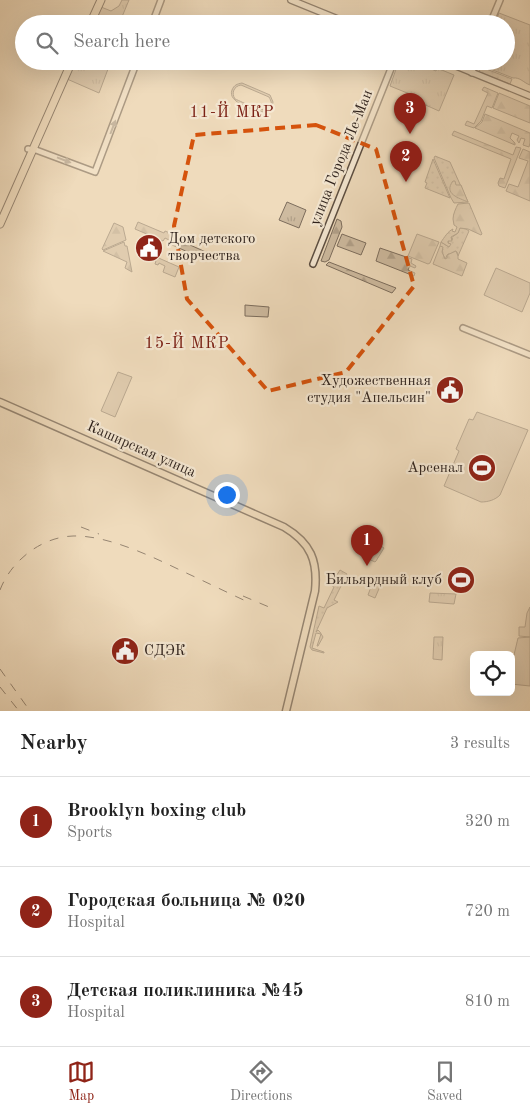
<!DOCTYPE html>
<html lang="en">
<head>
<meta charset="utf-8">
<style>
	:root { --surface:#fff; --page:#f6f6f6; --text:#222; --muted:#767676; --line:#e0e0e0; --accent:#8f2418 }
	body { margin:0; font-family:"Old Standard TT",serif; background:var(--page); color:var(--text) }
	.controls { position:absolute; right:15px; bottom:15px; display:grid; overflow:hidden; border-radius:8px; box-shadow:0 5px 20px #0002 }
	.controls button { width:45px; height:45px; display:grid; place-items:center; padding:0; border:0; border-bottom:1px solid var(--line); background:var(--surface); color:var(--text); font:25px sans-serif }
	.you { position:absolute; left:226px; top:494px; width:18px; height:18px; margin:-12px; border:4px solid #fff; border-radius:50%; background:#1a73e8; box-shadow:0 0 0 8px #1a73e833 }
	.badge { display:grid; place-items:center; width:32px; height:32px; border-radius:50%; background:var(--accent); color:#fff; font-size:16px; font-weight:700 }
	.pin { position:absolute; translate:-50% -41px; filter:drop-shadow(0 1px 2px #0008) }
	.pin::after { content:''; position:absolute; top:26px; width:18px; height:15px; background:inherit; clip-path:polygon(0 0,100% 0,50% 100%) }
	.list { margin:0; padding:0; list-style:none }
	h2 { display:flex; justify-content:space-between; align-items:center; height:65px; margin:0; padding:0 20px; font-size:21px }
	h2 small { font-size:16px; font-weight:400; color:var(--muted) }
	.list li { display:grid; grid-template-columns:32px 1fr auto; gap:15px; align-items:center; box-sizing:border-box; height:90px; padding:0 20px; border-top:1px solid var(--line) }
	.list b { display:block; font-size:19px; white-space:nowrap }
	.list p { margin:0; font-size:16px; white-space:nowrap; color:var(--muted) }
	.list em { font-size:16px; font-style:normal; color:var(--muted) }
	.icon { flex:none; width:28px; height:28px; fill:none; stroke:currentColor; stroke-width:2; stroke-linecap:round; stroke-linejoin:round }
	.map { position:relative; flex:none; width:530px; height:711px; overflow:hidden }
	.search { position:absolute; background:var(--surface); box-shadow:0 5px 20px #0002; left:15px; right:15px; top:15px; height:55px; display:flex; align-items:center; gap:12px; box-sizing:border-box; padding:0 18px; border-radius:28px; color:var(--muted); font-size:19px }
	.sheet { height:335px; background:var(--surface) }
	nav { display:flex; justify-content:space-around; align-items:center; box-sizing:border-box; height:70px; border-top:1px solid var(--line); background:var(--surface); font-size:14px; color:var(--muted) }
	nav a { display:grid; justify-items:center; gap:2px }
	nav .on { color:var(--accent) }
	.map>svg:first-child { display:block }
</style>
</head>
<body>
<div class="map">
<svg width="530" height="711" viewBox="0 0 530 711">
	<defs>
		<pattern id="grass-dots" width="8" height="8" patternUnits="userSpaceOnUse" patternTransform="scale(1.25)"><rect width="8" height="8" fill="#cebba0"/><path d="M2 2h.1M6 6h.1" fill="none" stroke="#b1a089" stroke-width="1.8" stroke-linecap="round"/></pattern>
		<pattern id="forest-firs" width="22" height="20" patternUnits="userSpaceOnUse" patternTransform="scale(1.25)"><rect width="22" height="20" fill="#cebba0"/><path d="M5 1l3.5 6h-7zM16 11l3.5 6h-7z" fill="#b1a089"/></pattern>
		<pattern id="park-tufts" width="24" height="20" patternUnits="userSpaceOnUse" patternTransform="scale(1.25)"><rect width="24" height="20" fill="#cebba0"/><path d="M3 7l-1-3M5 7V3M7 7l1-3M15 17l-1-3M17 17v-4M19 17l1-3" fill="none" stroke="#b1a089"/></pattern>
	</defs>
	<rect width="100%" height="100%" fill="#efdbbc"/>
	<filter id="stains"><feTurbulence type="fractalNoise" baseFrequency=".004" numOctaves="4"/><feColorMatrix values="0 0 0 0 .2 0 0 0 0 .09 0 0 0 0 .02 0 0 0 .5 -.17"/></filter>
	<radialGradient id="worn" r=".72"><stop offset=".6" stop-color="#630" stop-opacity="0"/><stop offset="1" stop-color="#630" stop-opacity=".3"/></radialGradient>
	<g fill="url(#grass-dots)" stroke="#7c6d5d">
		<path d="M481 67 512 79 510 84 479 72Z"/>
		<path d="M435 156 450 162 468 202 454 203 451 198 434 158Z"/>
		<path d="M433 159 450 198 425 188 427 183 425 182Z"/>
		<path d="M460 228 466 229 469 231 458 256 457 252 455 251 451 254H448L445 259 442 252 443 249 440 246 441 242 449 247 448 241 453 239 451 238 458 233Z"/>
		<path d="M368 542 376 546 378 544 384 548 376 561 375 562 362 556 369 547Z"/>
		<path d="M340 570 347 574 334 600 338 602 327 608 316 632 318 630 320 632 323 637 318 646H317L321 634 316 633 312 648 324 652V653L312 650 310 647 319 606 324 608 334 587 329 584 331 582 333 583 336 579 335 578Z"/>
	</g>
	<g fill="url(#forest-firs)" stroke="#7c6d5d">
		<path d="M484 87 498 93 492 108 487 106 481 121 474 128 465 125 467 121 474 124 488 93 482 90Z"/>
		<path d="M499 93 530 106V123L493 108Z"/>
		<path d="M485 114 530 133V143L529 147 523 145 525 139 521 138 519 143 517 140 519 136 512 133 510 138 515 143V145L475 128 482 122Z"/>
		<path d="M454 131 513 155 516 147 521 148 505 188 499 186 498 183 500 178 504 179 511 159 452 135Z"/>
		<path d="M523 149 530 152V201L506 191 509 184 518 187 528 161 519 158Z"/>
		<path d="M453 181H455L456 185H461L468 202C459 198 443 194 453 181Z"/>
		<path d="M469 203 482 234 481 235 468 229 460 228 458 233 451 237 452 241H448V243L451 244 449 247 441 242C444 238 448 231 453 229L452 231 455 232 457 227 454 225C454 223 453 221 453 219 453 214 456 208 458 204Z"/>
		<path d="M337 219 341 221 342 227 329 260 325 262 321 261Z"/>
		<path d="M138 222 164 233 165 231 191 242 190 245 215 256 214 259 205 255 204 259 172 245 173 242 165 238 163 241 135 229Z"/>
		<path d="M114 223 123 227 126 240 103 250 102 249Z"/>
		<path d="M342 234 366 243 361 255 337 246Z"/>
		<path d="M417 234 439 242 430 263 428 264 408 256Z"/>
		<path d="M124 242 125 246H127L132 272 125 268 127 262 103 251Z"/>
		<path d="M440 246 443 247 442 252 445 259 447 258V255L456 251 458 256V259L467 263 462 276 433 264Z"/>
		<path d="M380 248 412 259 411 263 416 266 415 268 410 266 408 270 415 273 414 276 376 261Z"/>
		<path d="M145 252 179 267 175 277 163 272 165 266 159 263 158 265 155 264 156 261 142 257Z"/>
		<path d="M329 262 396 288 392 293 326 265Z"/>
	</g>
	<g fill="url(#park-tufts)" stroke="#7c6d5d">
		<path d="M122 0H129L119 24H93L101 7 111 11 119 6Z"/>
		<path d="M499 13 530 25V85C524 83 520 77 513 78L480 65 481 61H506V24H495Z"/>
		<path d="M75 61H111L99 93 67 79Z"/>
		<path d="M399 61H412L436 71 437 68 454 75 439 111 421 103 422 99 390 86Z"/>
		<path d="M287 202 306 210 299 228 279 220Z"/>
		<path d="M375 576 384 577 375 598 368 595Z"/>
		<path d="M430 593 456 594 454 604 429 602Z"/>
		<path d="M434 637H443L442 660 433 659Z"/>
	</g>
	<g fill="#cebba0" stroke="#7c6d5d" fill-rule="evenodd">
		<path d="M242 83 270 95 273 102C272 108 269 112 262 112 254 109 227 103 232 90 234 85 237 84 242 83ZM241 85 269 97C271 101 273 104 269 108 263 114 243 102 235 99 231 93 234 86 241 85Z"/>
		<path d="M496 268 530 283V293L522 312 484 295Z"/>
		<path d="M245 305 269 307 268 317 245 316Z"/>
		<path d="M118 372 132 377 115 417 101 411Z"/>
		<path d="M477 412 528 430 500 495C495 500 488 502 481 502L444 486 459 451 456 449 469 419 473 420Z"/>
		<path d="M530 607V686L511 684V655H514L518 638 530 637 519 636V627H525L527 613Z"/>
	</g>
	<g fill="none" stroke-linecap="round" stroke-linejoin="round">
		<defs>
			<g id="tertiary">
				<path d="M152 24 161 0"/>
				<path d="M490 24 500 0"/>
				<path d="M472 73 475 61"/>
				<path d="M28 149 36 150 95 172 137 61"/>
				<path d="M313 264 394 61"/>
				<path d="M463 328 530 355"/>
			</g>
			<g id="secondary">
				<path d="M291 0 350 24"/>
				<path d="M444 61 530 96"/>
			</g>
			<path id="primary" d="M0 402 284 527C311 543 318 561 315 591L286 711"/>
			<g id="trunk">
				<path d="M90 24 101 0"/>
				<path d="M0 224 72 61"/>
			</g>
		</defs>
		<use href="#tertiary" stroke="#5c4e42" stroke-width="8"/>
		<use href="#secondary" stroke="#2b1f1a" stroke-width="8"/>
		<use href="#primary" stroke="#2b1f1a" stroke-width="9"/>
		<use href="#trunk" stroke="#2b1f1a" stroke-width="9"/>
		<use href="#tertiary" stroke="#f5e8d3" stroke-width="5"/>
		<use href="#secondary" stroke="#f5e8d3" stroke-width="5.5"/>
		<use href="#primary" stroke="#efdbbc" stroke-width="6"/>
		<use href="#trunk" stroke="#efdbbc" stroke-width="7"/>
		<g stroke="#2b1f1a" stroke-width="1" stroke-dasharray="9 9" stroke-linecap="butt">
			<path d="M81 527 99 534"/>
			<path d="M0 590C11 561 41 537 73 536 107 535 151 556 182 571 204 581 226 592 248 602"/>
			<path d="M243 596 269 607"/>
			<path d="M0 669 30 711"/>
			<path d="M0 687 19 711"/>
		</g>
	</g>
	<defs><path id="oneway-solid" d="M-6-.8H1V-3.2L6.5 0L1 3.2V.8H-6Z" transform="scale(1.25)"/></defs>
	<g fill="#9a8e80">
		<use href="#oneway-solid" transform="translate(113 127) rotate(-69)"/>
		<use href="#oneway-solid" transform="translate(64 160) rotate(21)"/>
	</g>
	<path d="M0 0H530V711H0ZM316 125 376 149 414 286 346 372 268 391 187 299 174 226 194 135Z" fill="#efdbbc" fill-opacity=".55" fill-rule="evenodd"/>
	<path fill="none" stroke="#d5530d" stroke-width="4" stroke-dasharray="10 6" stroke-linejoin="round" d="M316 125 376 149 414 286 346 372 268 391 187 299 174 226 194 135Z"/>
	<defs>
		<symbol id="civic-disc" viewBox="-11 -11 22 22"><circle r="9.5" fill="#8f2418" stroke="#f5e8d3"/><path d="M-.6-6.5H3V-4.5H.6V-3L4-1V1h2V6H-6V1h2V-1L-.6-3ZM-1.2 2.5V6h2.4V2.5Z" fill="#fff"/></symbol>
		<symbol id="stadium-disc" viewBox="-11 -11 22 22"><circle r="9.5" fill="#8f2418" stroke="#f5e8d3"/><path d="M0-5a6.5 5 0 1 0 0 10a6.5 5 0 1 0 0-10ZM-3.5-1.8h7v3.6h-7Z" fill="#fff"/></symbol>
	</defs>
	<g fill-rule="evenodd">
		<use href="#civic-disc" x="133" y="232" width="32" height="32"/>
		<use href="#civic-disc" x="434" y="374" width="32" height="32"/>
		<use href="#stadium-disc" x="466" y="452" width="32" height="32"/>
		<use href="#stadium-disc" x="445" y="564" width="32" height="32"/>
		<use href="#civic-disc" x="109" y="635" width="32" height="32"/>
	</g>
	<g text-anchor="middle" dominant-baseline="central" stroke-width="4.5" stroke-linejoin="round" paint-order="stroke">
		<g font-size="15" fill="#2b1f1a" stroke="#f5e8d3">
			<text transform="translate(342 158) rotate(-68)">улица Города Ле-Ман</text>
			<text transform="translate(141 450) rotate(24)">Каширская улица</text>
		</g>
		<g font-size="15" fill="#2b1f1a" stroke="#f5e8d3" text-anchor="end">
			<text x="168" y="239" text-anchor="start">Дом детского<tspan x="168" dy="17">творчества</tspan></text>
			<text x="431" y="381">Художественная<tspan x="431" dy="17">студия "Апельсин"</tspan></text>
			<text x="463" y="468">Арсенал</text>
			<text x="442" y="580">Бильярдный клуб</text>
			<text x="144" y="651" text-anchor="start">СДЭК</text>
		</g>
		<g font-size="16" letter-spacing="1" fill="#7a1f14" stroke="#f5e8d3">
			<text x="232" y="113">11-Й МКР</text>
			<text x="187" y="344">15-Й МКР</text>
		</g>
	</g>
	<rect width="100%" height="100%" filter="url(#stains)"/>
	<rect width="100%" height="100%" fill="url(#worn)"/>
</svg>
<div class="controls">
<button><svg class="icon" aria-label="locate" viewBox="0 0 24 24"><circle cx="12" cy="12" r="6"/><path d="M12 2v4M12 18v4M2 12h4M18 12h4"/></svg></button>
</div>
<div class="you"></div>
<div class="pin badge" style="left:367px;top:566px">1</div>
<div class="pin badge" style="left:406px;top:182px">2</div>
<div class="pin badge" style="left:410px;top:134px">3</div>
<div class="search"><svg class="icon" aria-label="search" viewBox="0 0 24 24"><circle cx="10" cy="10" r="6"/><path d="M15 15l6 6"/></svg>Search here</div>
</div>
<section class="sheet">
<h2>Nearby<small>3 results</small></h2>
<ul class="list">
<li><span class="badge">1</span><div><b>Brooklyn boxing club</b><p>Sports</p></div><em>320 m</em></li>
<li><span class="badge">2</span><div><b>Городская больница № 020</b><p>Hospital</p></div><em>720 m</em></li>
<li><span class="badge">3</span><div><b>Детская поликлиника №45</b><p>Hospital</p></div><em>810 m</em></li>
</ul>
</section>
<nav>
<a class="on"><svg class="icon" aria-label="map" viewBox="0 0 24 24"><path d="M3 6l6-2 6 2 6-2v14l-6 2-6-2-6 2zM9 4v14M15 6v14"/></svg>Map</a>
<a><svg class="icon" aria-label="directions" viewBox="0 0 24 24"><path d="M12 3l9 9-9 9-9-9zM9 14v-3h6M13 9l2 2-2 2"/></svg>Directions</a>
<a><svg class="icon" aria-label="saved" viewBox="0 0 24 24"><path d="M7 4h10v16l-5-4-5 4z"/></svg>Saved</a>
</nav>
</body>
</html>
